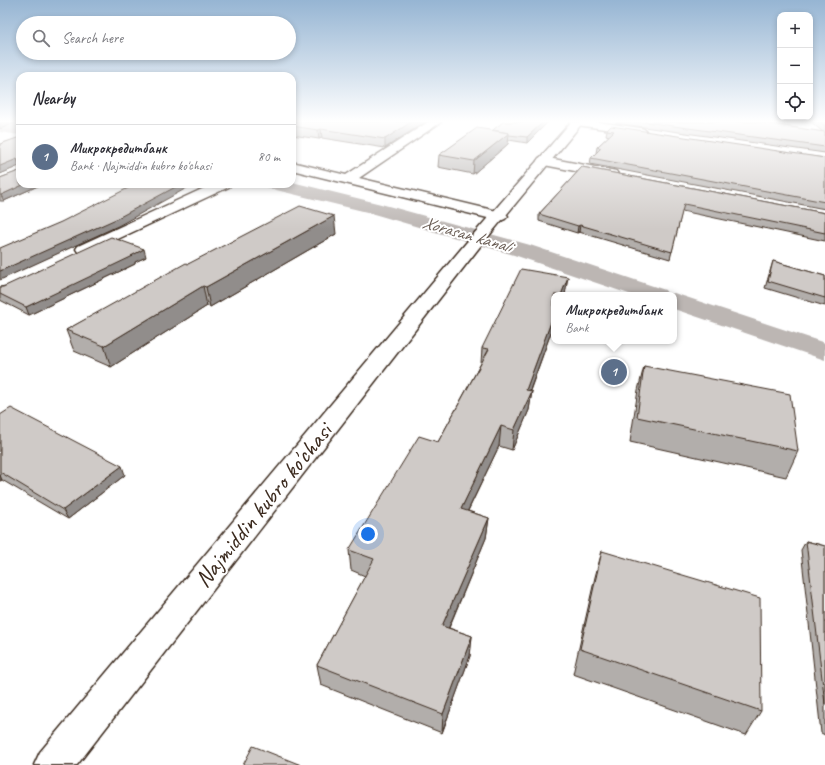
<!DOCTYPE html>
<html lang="en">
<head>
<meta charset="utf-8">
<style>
	:root { --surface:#fff; --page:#f2f2f3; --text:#2b2b33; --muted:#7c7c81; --line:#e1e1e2; --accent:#d1495b }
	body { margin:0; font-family:Caveat,sans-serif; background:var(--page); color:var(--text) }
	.controls { position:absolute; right:12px; top:12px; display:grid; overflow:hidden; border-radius:8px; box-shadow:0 2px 6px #0003 }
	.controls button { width:36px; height:36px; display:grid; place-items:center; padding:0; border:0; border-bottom:1px solid var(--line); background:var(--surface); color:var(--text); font:20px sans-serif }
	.you { position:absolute; left:368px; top:534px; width:14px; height:14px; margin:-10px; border:3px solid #fff; border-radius:50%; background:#1a73e8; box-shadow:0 0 0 6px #1a73e833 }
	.badge { display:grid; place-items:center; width:26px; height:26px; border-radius:50%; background:var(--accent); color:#fff; font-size:13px; font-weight:700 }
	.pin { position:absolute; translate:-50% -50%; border:2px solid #fff; box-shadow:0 1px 4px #0006 }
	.popup { position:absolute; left:551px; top:292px; width:126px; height:52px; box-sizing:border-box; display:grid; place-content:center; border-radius:8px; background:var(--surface); filter:drop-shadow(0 1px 3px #0005); font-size:13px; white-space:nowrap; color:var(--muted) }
	.popup b { font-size:15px; color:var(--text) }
	.popup::after { content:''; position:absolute; left:50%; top:100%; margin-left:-8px; border:8px solid transparent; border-top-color:var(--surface) }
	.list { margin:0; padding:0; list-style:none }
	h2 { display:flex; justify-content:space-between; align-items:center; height:52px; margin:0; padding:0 16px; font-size:17px }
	h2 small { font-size:13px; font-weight:400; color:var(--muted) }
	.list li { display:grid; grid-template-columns:26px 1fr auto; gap:12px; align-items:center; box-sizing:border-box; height:64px; padding:0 16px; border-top:1px solid var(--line) }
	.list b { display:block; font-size:15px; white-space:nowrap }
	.list p { margin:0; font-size:13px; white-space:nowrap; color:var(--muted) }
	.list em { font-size:13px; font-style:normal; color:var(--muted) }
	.icon { flex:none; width:22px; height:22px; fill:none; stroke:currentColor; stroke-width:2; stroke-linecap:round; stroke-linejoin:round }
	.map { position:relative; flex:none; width:825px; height:765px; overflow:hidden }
	.search { position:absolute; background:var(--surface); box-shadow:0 2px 6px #0003; left:16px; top:16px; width:280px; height:44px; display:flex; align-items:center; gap:10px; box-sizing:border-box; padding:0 14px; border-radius:22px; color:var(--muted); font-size:15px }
	.panel { position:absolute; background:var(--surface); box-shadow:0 2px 6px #0003; left:16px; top:72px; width:280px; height:116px; border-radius:12px }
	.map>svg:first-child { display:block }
</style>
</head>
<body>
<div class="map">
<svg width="825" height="765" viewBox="0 0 825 765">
	<rect width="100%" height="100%" fill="#fff"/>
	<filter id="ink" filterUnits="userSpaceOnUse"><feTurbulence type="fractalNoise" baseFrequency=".025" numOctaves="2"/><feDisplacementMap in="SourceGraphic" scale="8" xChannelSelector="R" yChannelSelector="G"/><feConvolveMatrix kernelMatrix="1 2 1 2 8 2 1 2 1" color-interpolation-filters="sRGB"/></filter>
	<g filter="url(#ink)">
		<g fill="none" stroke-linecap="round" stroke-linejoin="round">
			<g fill="#bcb6b3" fill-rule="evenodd">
				<path d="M0 122 20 125V135L0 132Z"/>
				<path d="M292 182 381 204 530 245 665 290 668 295 674 293 683 296 825 343V360L674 309V295H632L514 255 367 212 268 188 266 184H292Z"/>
			</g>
			<defs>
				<g id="street">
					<path d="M428 122H441L359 178 505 213 508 216 505 219 500 221 292 170V162L346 175Z"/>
					<path d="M572 122H598L640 128 644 129 646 131 644 133 640 134 577 125 573 124Z"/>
					<path d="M543 157 611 170 616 171 618 174 616 177 611 178 539 164 537 161 539 158Z"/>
					<path d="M213 184H231L229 187 90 252 84 254 78 252 76 249 78 246Z"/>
				</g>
				<path id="primary" d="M571 122H583L478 249 77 765H34L40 752 466 243Z"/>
			</defs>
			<use href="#street" stroke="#3b2a1e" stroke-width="3"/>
			<use href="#primary" stroke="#3b2a1e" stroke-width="3"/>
			<use href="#street" fill="#fff" fill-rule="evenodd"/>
			<use href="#primary" fill="#fff" fill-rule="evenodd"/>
		</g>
		<g fill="#b2aeab" stroke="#3b2a1e">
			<path d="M292 122H425L385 148 322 138 319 139 292 135Z"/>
			<path d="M503 122H548L527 143 509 140 508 144 473 174 438 167 439 155 493 130Z"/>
			<path d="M617 122H756L823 132 811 122H825V153L616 123Z"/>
			<path d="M607 130 825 158V209L590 164 591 158 596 153 597 147 609 136 606 135Z"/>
			<path d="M20 138V184H49L46 186 40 185 4 201H0V178L19 171V166L0 174V144Z"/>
			<path d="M582 167 825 213V241L682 211 670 259 579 232 577 233 539 221V214Z"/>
			<path d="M336 234 210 307 207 306 111 367 74 351 66 330 188 264Z"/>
			<path d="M146 257 135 262V264L29 315 0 300V287Z"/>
			<path d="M773 261 825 276V306L765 288Z"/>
			<path d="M554 295V324L530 391H532L529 410 512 450 499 446 468 511 489 518 486 538 449 628 472 636 470 656 442 733 321 685 317 665 365 576 351 570 349 550 438 442 481 363 482 348Z"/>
			<path d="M644 366 798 451 786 477 630 442 638 390Z"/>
			<path d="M0 415 125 475 68 519 2 480 0 481Z"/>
			<path d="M806 541 825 546V735L821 733 801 550Z"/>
			<path d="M602 551 761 711 746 735 573 674 595 577Z"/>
		</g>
		<g fill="#918d8b" stroke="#3b2a1e">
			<path d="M0 122H17L0 129Z"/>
			<path d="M411 122H425L385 148V139Z"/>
			<path d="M543 122H548L527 143V137Z"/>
			<path d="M321 129 322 138 319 139 318 130Z"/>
			<path d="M509 133 508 144 473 174 474 161Z"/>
			<path d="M17 159 19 166 0 174V166Z"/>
			<path d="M25 184H40V185L4 201 1 195Z"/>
			<path d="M181 184H194L118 226 0 280V271Z"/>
			<path d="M334 216 336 234 210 307 206 287Z"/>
			<path d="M580 225 579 232 577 233 578 226Z"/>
			<path d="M144 249 146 257 135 262V264L29 315 26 307Z"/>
			<path d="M568 277 565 295H561Z"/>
			<path d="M203 286 207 306 111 367 104 346Z"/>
			<path d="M554 314V324L523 409 526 390Z"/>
			<path d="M532 391 529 410 512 450 514 430Z"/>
			<path d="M501 426 499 446 459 529 461 509Z"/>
			<path d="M122 466 125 475 68 519 63 510Z"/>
			<path d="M0 475 2 480 0 481Z"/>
			<path d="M489 518 486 538 441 646 442 626Z"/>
			<path d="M472 636 470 656 442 733 443 714Z"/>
		</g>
		<g fill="#cfcac7" stroke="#3b2a1e">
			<path d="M292 122H411L385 139 321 129 318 130 292 126Z"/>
			<path d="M503 122H543L527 137 509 135V133L493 130Z"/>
			<path d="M645 122H756L825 132V147Z"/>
			<path d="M820 122H825V126Z"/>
			<path d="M611 126 825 158V202L591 158 601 148 597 147 614 131 607 130Z"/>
			<path d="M477 128 509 133 474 161 439 155Z"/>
			<path d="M17 138H20V184H25L1 195H0V178L19 171V161L17 159 0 166V144Z"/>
			<path d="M582 167 825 213V233L684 204 672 252 580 225 578 226 539 214Z"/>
			<path d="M136 184H181L116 219 0 271V248L61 222Z"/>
			<path d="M300 206 334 216 206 287 203 286 104 346 66 330 186 263 188 264Z"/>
			<path d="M111 237 144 249 131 256H133L26 307 0 294V287H3Z"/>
			<path d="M773 261 825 276V298L768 281Z"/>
			<path d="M521 269 568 277 561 295H554V314L526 390 532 391 514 430 501 426 461 509 489 518 442 626 472 636 443 714 317 665 374 559 349 550 419 436 438 442 489 349 482 348Z"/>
			<path d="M644 366 790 394 798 451 637 417Z"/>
			<path d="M11 408 122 466 63 510 0 472V415Z"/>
			<path d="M806 541 825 546V704Z"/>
			<path d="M602 551 760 598 761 711 580 649Z"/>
			<path d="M253 746 301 765H243Z"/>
		</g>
	</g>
	<linearGradient id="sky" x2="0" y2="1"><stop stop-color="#96b5d3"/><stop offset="0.53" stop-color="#fff"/><stop offset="1" stop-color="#fff" stop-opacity="0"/></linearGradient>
	<rect width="825" height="229" fill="url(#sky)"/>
	<g text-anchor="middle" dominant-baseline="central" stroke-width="4" stroke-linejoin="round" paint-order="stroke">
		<g font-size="18" font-style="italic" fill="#685b52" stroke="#fff">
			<text transform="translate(467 234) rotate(16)">Xorasan kanali</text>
		</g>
		<g font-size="24" fill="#3b2a1e" stroke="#fff">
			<text transform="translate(263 505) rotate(-51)">Najmiddin kubro ko'chasi</text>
		</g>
	</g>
</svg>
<div class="controls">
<button>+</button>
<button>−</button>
<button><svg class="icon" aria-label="locate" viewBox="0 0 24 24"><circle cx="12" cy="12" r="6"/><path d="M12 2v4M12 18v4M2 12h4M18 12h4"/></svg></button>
</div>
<div class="you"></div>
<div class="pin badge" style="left:614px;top:372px;background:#5c6f8a">1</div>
<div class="popup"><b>Микрокредитбанк</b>Bank</div>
<div class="search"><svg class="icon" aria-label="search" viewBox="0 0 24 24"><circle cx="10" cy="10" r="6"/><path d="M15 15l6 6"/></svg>Search here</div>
<section class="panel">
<h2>Nearby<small></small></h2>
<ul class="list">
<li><span class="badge" style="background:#5c6f8a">1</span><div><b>Микрокредитбанк</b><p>Bank · Najmiddin kubro ko'chasi</p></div><em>80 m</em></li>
</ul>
</section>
</div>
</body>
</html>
